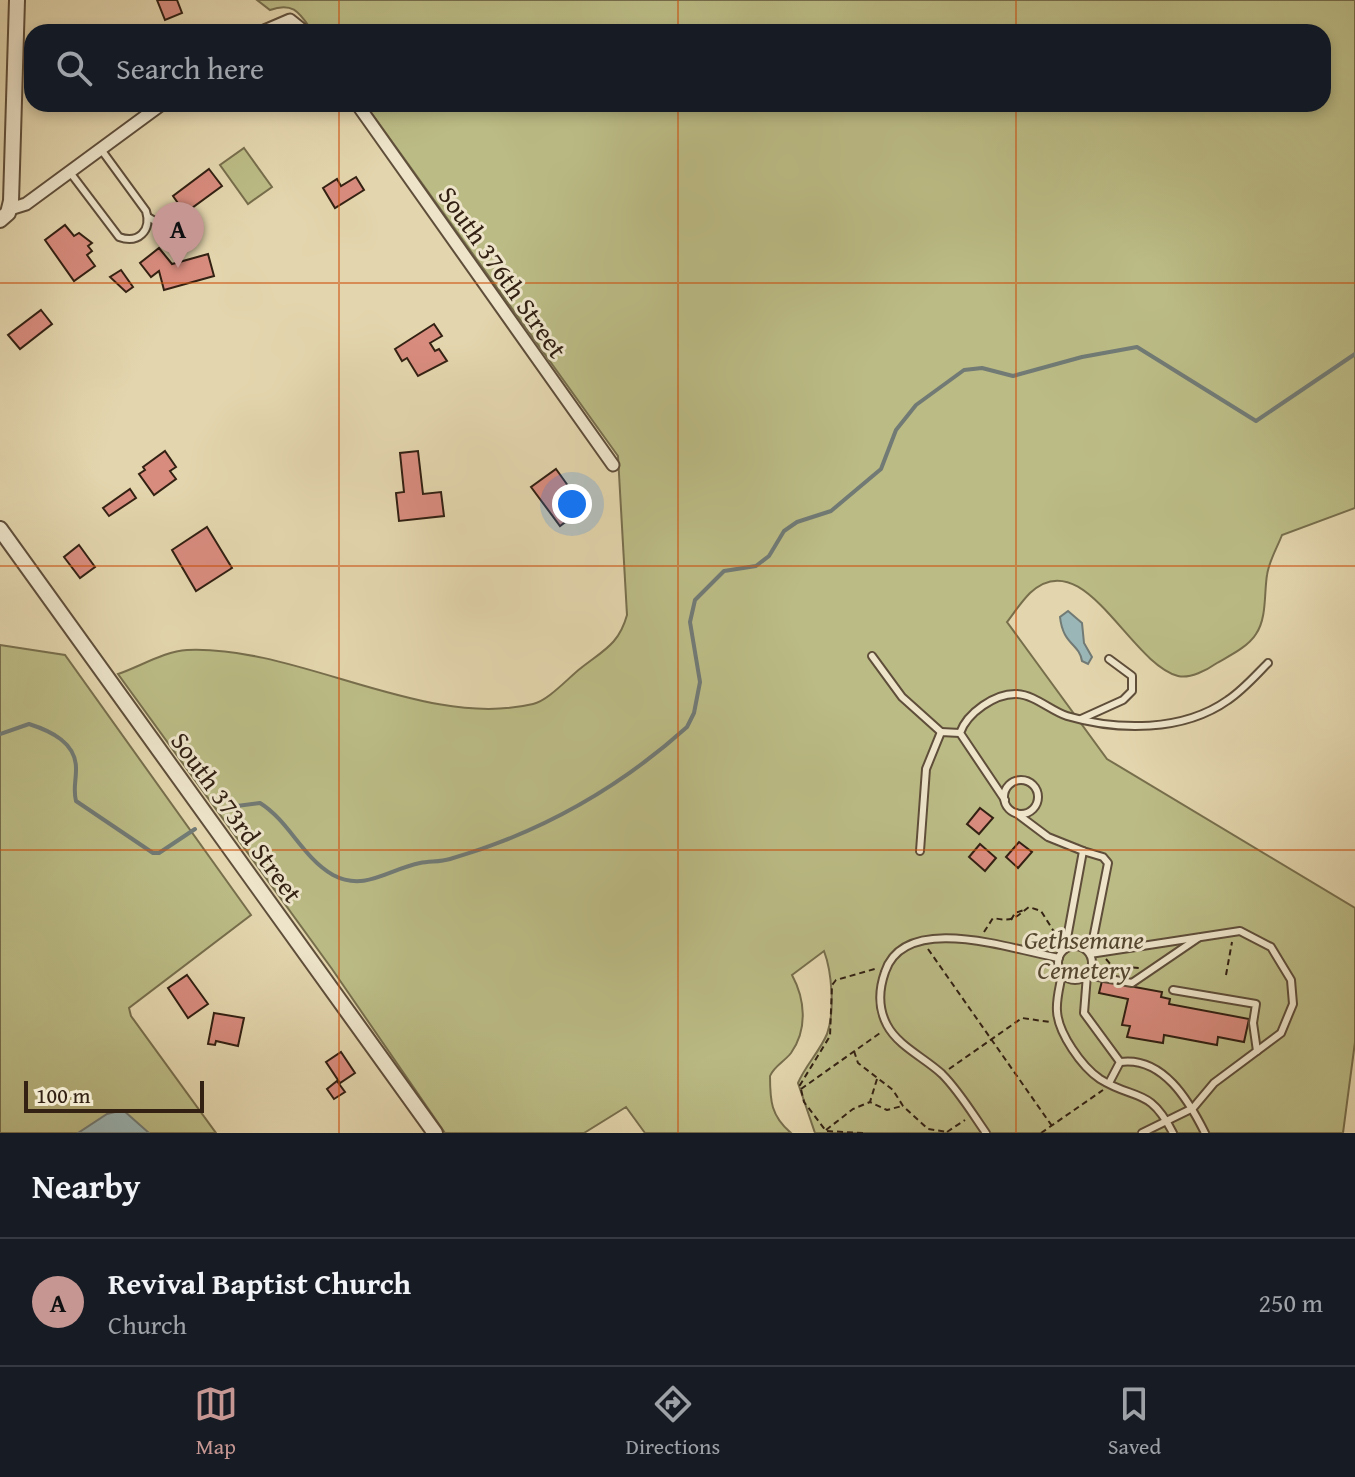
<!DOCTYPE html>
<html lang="en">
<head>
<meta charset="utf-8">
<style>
	:root { --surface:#171b24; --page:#20242c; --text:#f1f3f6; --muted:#9ea1a6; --line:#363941; --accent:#c59692 }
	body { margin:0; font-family:"Gentium Book Plus",serif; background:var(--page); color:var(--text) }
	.scale { position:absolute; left:24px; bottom:20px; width:180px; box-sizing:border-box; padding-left:8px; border:4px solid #332113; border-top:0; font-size:22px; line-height:28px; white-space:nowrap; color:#332113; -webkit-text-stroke:6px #ede4ca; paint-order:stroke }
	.you { position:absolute; left:572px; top:504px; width:28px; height:28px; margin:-20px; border:6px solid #fff; border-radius:50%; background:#1a73e8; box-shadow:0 0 0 12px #1a73e833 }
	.badge { display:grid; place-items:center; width:52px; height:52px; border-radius:50%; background:var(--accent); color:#111; font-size:26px; font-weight:700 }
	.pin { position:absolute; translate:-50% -66px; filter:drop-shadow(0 2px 4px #0008) }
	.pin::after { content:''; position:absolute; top:42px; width:28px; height:24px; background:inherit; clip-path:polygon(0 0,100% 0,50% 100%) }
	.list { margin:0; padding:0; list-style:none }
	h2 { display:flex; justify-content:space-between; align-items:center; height:104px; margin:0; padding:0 32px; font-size:34px }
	h2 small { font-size:26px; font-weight:400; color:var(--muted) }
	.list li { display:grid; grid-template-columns:52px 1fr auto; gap:24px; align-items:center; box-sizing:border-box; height:128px; padding:0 32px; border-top:2px solid var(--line) }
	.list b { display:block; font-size:30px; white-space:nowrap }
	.list p { margin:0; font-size:26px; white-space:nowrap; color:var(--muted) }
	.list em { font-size:26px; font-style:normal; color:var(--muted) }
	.icon { flex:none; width:44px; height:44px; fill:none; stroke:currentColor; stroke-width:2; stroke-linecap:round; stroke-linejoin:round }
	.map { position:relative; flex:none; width:1355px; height:1133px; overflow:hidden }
	.search { position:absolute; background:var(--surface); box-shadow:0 4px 12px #0003; left:24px; right:24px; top:24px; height:88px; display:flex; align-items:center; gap:20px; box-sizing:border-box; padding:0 28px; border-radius:24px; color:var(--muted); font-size:30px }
	.sheet { height:232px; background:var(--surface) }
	nav { display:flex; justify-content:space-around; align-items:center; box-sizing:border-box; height:112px; border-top:2px solid var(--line); background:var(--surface); font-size:22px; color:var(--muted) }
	nav a { display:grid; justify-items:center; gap:4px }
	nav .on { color:var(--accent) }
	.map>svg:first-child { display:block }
</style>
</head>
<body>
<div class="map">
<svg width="1355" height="1133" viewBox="0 0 1355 1133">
	<rect width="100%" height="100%" fill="#e3d5ad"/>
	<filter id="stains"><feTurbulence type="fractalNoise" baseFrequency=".0025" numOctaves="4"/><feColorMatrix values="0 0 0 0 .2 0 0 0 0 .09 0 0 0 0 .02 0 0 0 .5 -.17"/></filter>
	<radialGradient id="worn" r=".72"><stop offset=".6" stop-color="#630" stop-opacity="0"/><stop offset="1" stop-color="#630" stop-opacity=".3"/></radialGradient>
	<g fill="#bbbb85" stroke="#776e4c" stroke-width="2">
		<path d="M257 0H1355V508L1282 535C1277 548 1269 561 1267 575 1264 593 1267 618 1256 634 1248 647 1229 656 1217 663 1207 670 1190 679 1178 676 1129 663 1084 542 1030 593 1021 602 1014 613 1007 622L1107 759 1355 908V1042L1343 1133H815L798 1083C805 1066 820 1051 827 1034 835 1012 832 972 824 951L792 975C805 999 808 1029 791 1053 784 1062 774 1066 770 1076 770 1101 771 1116 791 1133H645L626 1107 584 1133H445L332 969 118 674C139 667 165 651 187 650 298 645 424 730 533 704 549 700 568 678 581 668 604 650 619 644 627 615L618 456 365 104H1323V32H313C300 14 294 1 270 10Z"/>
		<path d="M244 148 272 187 248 204 220 165Z"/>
		<path d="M0 645 65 655 251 915 129 1008 131 1016 216 1133H0Z"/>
	</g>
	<g fill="#9ab6b6" stroke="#717a75" stroke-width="2">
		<path d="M1068 611 1082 623 1084 643 1092 657 1088 664 1082 661C1079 643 1063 645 1060 617Z"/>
		<path d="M123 1110 149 1133H78L107 1114Z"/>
	</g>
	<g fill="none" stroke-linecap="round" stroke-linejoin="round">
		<g stroke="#717a75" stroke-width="4">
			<path d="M0 734 29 724C51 731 77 743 76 770 76 781 73 790 76 801L153 853H159L195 829"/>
			<path d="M229 807 260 803C289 821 302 857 333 875 365 892 389 869 420 863 430 861 440 862 450 859 540 833 618 789 687 727L694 713 700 682 690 622 695 600 724 571 756 566 769 556 784 531 797 522 831 511 881 469 896 430 916 405 964 370 982 368 1013 376 1082 357 1137 347 1256 421 1355 354"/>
		</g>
	</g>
	<g fill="#d88c7e" stroke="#332113" stroke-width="2">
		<path d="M157 0H177L182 13 165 20Z"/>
		<path d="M209 169 222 186 185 213 173 196Z"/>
		<path d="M356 177 364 190 335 208 323 188 337 179 341 186Z"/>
		<path d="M65 225 74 236 79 233 92 243 88 246 92 251 87 255 95 266 74 281 45 240Z"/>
		<path d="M159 248 172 264 208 254 214 276 164 290 159 271 151 277 140 263Z"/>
		<path d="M121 270 133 287 126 292 110 277Z"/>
		<path d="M41 310 52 324 20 349 8 335Z"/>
		<path d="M434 324 442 336 430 343 435 351 439 349 447 361 418 376 407 358 402 361 395 349Z"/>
		<path d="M165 451 176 467 170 471 176 479 154 495 139 474 145 470 143 467Z"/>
		<path d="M418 451 423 494 441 492 444 516 399 521 396 493 404 492 400 453Z"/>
		<path d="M556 469 584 508 560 526 531 487Z"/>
		<path d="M130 489 136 498 109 516 103 508Z"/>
		<path d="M207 527 232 568 196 591 172 550Z"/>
		<path d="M79 545 95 567 80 578 64 557Z"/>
		<path d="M980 808 993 818 979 834 967 824Z"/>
		<path d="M1019 842 1032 852 1018 868 1006 857Z"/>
		<path d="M980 844 996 858 985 871 969 857Z"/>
		<path d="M187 975 208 1004 188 1018 168 988Z"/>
		<path d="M1102 981 1162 992 1161 997 1170 999 1169 1004 1249 1019 1244 1042 1218 1037 1217 1045 1164 1035 1163 1043 1127 1037 1130 1026 1122 1025 1128 999 1099 993Z"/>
		<path d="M214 1013 244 1018 238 1046 216 1041 215 1045 208 1044Z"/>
		<path d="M341 1052 355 1073 340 1083 326 1062Z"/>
		<path d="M337 1081 345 1092 334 1099 327 1089Z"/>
	</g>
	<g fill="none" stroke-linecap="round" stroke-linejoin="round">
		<defs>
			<g id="service">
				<path d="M69 171 119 237C138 244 152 231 146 211L100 148"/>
				<path d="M148 217 160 224 175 250"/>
				<path d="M872 656 902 697 941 732"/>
				<path d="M1081 719 1123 700 1132 691V676L1109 659"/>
				<circle cx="1021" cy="797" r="17"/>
				<path d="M1005 800 960 733C967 713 995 693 1017 694 1035 695 1051 711 1067 716 1118 731 1183 732 1228 700 1243 690 1255 676 1268 663"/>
				<path d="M1016 813 1048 837 1083 851 1065 949"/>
				<path d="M920 851 926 769 941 732 960 733"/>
				<path d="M1083 851 1103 857 1108 863 1090 954 1240 931 1271 947 1291 980 1293 1004 1281 1033 1214 1083 1193 1108 1142 1133"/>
				<circle cx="1075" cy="963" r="17"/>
				<path d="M1062 974C1060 986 1056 999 1057 1011 1058 1033 1082 1067 1100 1079 1135 1101 1149 1086 1173 1133"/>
				<path d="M1173 990 1256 1004 1253 1023 1257 1051"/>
				<path d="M1120 1062C1163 1056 1189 1101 1205 1133"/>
				<path d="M1109 1083 1120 1062 1084 1013 1087 975 1132 983 1198 938"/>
				<path d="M986 1133C972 1113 959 1091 942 1074 925 1058 898 1046 887 1025 878 1008 879 989 885 972 905 911 1014 950 1059 958"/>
			</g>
			<g id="minor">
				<path d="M262 32 290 20 305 32"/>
				<path d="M357 104 613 465"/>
				<path d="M10 209 26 204 162 104"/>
			</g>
			<g id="tertiary">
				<path d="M0 220 8 213 11 201 17 0"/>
				<path d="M0 529 435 1133"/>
			</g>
		</defs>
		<use href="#service" stroke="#5f4e3a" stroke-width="10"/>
		<use href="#minor" stroke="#5f4e3a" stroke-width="15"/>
		<use href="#tertiary" stroke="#5f4e3a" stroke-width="18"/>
		<g stroke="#332113" stroke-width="2" stroke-dasharray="6 4" stroke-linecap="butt">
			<path d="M1011 920 1015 913 1024 910"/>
			<path d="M984 932 993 918C1014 922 1014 918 1029 907L1041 911 1058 938"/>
			<path d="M928 949 1052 1126"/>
			<path d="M1106 959 1112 966 1139 968"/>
			<path d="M1226 975 1232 942"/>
			<path d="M854 1051 858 1063 893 1090 903 1106 928 1129 948 1132"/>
			<path d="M949 1069 1022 1018 1050 1022"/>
			<path d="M877 1079 870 1102 887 1110 902 1106"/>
			<path d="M801 1089 880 1033"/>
			<path d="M826 1130 853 1109 870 1102"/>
			<path d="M947 1132 965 1120"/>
			<path d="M863 1133 826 1131 804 1102 800 1085 830 1036 832 985 836 980 878 968"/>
			<path d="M1041 1133 1103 1090"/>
		</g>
		<use href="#service" stroke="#ede4ca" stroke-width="6"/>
		<use href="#minor" stroke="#ede4ca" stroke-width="11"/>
		<use href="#tertiary" stroke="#ede4ca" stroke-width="14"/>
	</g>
	<path fill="none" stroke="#cd510d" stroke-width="2" stroke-opacity="0.55" d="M339 0V32M678 0V32M1016 0V32M339 104V1133M678 104V1133M1016 104V1133M0 283H1355M0 566H1355M0 850H1355"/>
	<g text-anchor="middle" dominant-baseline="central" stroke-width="6" stroke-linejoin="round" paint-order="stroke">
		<g font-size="26" fill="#332113" stroke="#ede4ca">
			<text transform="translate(503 272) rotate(55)">South 376th Street</text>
			<text transform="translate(237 817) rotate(54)">South 373rd Street</text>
		</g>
		<g font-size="26" font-style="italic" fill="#554830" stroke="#ede4ca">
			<text x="1084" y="939">Gethsemane<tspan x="1084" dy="30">Cemetery</tspan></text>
		</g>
	</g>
	<rect width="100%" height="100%" filter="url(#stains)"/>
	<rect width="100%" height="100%" fill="url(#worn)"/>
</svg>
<div class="scale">100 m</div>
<div class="you"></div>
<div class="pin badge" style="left:178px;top:268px">A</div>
<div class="search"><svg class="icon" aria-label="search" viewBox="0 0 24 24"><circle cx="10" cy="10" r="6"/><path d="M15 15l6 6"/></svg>Search here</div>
</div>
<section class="sheet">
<h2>Nearby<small></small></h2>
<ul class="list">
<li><span class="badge">A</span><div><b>Revival Baptist Church</b><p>Church</p></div><em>250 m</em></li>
</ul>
</section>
<nav>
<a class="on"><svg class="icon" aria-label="map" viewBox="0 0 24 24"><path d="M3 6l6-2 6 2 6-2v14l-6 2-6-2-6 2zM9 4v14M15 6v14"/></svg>Map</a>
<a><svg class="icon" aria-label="directions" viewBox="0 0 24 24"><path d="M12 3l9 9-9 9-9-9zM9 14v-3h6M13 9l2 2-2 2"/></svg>Directions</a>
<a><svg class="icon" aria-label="saved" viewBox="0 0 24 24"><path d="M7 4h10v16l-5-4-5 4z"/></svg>Saved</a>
</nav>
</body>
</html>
